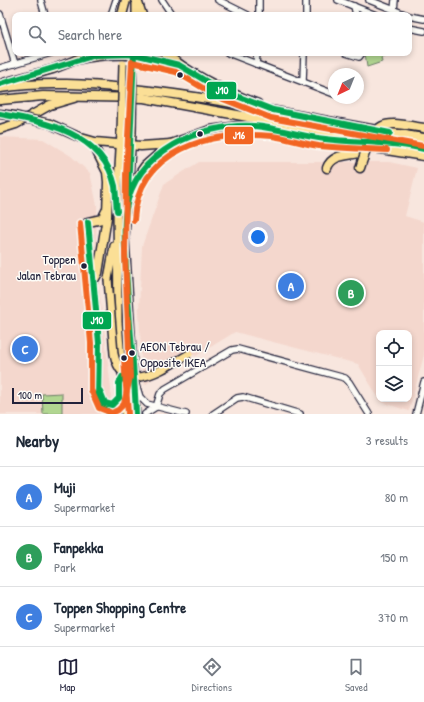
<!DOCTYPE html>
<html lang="en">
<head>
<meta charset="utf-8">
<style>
	:root { --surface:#fff; --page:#f2f2f3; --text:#1f2937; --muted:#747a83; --line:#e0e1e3; --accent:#22223b }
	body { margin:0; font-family:"Patrick Hand",sans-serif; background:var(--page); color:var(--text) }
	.controls { position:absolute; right:12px; bottom:12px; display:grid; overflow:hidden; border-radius:8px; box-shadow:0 2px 6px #0003 }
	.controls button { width:36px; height:36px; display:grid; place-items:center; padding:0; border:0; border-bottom:1px solid var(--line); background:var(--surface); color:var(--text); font:20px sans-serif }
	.compass { position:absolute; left:328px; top:68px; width:36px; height:36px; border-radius:50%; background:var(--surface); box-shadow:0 2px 6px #0003; rotate:223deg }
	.scale { position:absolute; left:12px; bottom:10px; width:71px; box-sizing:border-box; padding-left:4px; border:2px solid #22223b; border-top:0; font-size:11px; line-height:14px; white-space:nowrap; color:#22223b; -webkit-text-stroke:3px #fdfcf7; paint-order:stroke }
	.you { position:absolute; left:258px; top:237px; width:14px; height:14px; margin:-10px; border:3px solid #fff; border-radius:50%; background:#1a73e8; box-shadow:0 0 0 6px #1a73e833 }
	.badge { display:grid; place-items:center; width:26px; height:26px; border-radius:50%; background:var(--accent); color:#fff; font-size:13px; font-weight:700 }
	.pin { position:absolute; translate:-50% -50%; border:2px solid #fff; box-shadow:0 1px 4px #0006 }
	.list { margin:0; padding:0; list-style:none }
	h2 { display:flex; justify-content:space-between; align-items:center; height:52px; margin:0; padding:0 16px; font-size:17px }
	h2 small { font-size:13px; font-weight:400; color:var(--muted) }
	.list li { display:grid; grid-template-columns:26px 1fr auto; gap:12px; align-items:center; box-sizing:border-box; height:60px; padding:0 16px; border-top:1px solid var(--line) }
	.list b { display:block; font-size:15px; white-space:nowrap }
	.list p { margin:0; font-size:13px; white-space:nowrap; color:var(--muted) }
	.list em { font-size:13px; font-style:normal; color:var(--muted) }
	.icon { flex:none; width:22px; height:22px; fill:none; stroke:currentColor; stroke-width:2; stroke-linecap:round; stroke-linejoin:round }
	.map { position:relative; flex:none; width:424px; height:414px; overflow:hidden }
	.search { position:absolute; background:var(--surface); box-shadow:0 2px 6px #0003; left:12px; right:12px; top:12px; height:44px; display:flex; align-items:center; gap:10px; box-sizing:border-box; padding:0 14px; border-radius:8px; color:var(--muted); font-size:15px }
	.sheet { height:232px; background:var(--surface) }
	nav { display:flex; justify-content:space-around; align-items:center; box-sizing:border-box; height:56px; border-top:1px solid var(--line); background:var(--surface); font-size:11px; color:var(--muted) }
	nav a { display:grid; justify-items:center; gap:2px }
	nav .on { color:var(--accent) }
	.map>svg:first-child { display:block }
</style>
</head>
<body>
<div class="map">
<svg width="424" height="414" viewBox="0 0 424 414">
	<rect width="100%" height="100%" fill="#f8e6de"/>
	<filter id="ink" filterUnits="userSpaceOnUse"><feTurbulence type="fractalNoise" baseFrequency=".025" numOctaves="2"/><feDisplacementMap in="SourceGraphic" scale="8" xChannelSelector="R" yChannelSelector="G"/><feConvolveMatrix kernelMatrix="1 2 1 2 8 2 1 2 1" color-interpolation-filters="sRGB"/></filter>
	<g filter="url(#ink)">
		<g fill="#f4d7cd" fill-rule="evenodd">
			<path d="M0 137 43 139 71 156 90 173 97 205 96 261 111 389 110 414H0Z"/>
			<path d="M199 162H389L417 168 405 216 424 222V355L409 411 381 402 358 364 235 332 196 356 193 355 166 369 145 385 142 372 139 310 142 246 164 184ZM379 333H409V399H379Z"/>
		</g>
		<g fill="#b1d691" stroke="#6a7c66">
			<path d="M365 53H386L387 56 381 58 382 62 367 67Z"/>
			<path d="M62 393V414H43L42 394Z"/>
		</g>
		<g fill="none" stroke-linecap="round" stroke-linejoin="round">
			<defs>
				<g id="minor">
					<path d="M162 0 172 15"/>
					<path d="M218 0 248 15"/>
					<path d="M338 0 376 15"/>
					<path d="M369 0 407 15"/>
					<path d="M41 1 45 15"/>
					<path d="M354 6 356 15"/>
					<path d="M394 10 395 0"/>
					<path d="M0 14 15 64"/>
					<path d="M111 15 116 0"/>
					<path d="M259 15V0"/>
					<path d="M306 15V0"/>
					<path d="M409 16 424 19"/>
					<path d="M409 28 424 31"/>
					<path d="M228 53 334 94"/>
					<path d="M346 53 359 57 362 53"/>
					<path d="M256 64 257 53"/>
					<path d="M0 68 51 53"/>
					<path d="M303 81 304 53"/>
					<path d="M88 222 99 343 98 400 100 405 111 414"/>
					<path d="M136 384 140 397 147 404 186 414"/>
					<path d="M100 391 105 403 112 405 119 398V383L122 378"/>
					<path d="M156 407 160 394 165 389 232 350 238 349 345 378 349 382 369 414"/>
					<path d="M145 414 156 407"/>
					<path d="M213 414 237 398 243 397 300 414"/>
					<path d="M416 414 424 382"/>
				</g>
				<g id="major">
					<path d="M136 15V0"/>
					<path d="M121 132 117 203 118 322 125 414"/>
					<path d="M132 133 125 238 136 414"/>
					<path d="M108 279 114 246"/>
				</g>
				<g id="highway">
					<path d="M137 0 142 15"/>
					<path d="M122 15 126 0"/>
					<path d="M165 53C192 76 224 91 258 104"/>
					<path d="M76 60C109 52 141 53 174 63"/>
					<path d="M3 83 53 69 81 58"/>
					<path d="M0 88C44 81 89 84 133 89 231 99 327 123 424 138"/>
					<path d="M0 100 43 96 144 98 424 149"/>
					<path d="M0 114 15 116"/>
					<path d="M50 124 81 138 95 142 141 146 171 144 210 130 238 126 274 128 336 142 424 156"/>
					<path d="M0 129 16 124 50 105 74 98"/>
					<path d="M327 168C333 152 351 157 366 151"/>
					<path d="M360 168 363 159"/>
					<path d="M111 172 117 203"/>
					<path d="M127 203 138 176 145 166 170 144"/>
					<path d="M88 222 102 219 106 211"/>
					<path d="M94 280 98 273 107 217 108 182 107 172 97 152"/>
				</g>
			</defs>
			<use href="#minor" stroke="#22223b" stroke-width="8"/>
			<use href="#major" stroke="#22223b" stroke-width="10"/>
			<use href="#highway" stroke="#22223b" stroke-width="11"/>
			<use href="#minor" stroke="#fdfcf7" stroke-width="5.5"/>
			<use href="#major" stroke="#fbdf96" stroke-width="7"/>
			<use href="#highway" stroke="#fbdf96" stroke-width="8"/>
			<defs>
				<g id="major-bridge">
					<path d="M121 132 123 64"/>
					<path d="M132 133 133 65"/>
					<path d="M108 279 114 354C123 399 166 367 189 354"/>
				</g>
				<g id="highway-bridge">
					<path d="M15 116 50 124"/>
					<path d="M363 159C377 117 384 122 424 128"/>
				</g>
			</defs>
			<use href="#major-bridge" stroke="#22223b" stroke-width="10" stroke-linecap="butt"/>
			<use href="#highway-bridge" stroke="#22223b" stroke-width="11" stroke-linecap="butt"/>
			<use href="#major-bridge" stroke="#fbdf96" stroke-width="7"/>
			<use href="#highway-bridge" stroke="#fbdf96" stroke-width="8"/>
			<defs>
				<g id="bus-1">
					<path d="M0 84 96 55 134 54 179 65 221 90 273 110 390 133"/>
					<path d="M0 114C46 122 103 133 115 186 116 194 116 203 117 211"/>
					<path d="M128 191 134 54"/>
					<path d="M88 222 99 343 98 400 100 405 111 414"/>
					<path d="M100 391 105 403 112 405 119 398V383L122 377"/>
					<path d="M136 414C134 366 129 318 126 269 125 249 123 229 126 209 135 151 201 123 254 126 278 128 301 136 325 139 359 143 390 141 424 149"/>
				</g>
				<g id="bus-2">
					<path d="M134 220C138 149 211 130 272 136 288 138 303 144 319 146 342 148 364 149 387 150"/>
					<path d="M80 223 91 343V390L99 408 112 413 118 410 124 404 130 377 125 255 126 175 132 62 176 72 218 97 271 118 423 146"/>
					<path d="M124 358 128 414"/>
				</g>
			</defs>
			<use href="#bus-1" stroke="#fdfcf7" stroke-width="9"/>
			<use href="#bus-2" stroke="#fdfcf7" stroke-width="9"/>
			<use href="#bus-1" stroke="#00a651" stroke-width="6"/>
			<use href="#bus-2" stroke="#f26522" stroke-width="6"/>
		</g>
	</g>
	<g fill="#22223b" stroke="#fdfcf7" stroke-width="1.5">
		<circle cx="180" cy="75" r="3.5"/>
		<circle cx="200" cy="134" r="3.5"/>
		<circle cx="84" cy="266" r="3.5"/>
		<circle cx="132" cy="353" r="3.5"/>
		<circle cx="124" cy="358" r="3.5"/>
	</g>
	<g text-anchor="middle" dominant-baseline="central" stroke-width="3" stroke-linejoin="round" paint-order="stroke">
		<g font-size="13" fill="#22223b" stroke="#fdfcf7" text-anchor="end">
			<text x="76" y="259">Toppen<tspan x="76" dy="16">Jalan Tebrau</tspan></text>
			<text x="140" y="346" text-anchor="start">AEON Tebrau /<tspan x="140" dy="16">Opposite IKEA</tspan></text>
		</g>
	</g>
	<g stroke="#fdfcf7" stroke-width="1.5">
		<rect x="206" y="81" width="31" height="19" rx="4" fill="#00a651"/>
		<rect x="224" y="126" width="30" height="19" rx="4" fill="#f26522"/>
		<rect x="82" y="311" width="30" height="19" rx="4" fill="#00a651"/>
	</g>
	<g font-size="11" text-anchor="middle" font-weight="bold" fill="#fff">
		<text x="222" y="94">J10</text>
		<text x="239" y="139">J16</text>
		<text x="97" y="324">J10</text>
	</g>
</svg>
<div class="controls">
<button><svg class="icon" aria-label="locate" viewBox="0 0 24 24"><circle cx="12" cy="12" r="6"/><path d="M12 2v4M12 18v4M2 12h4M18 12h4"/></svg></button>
<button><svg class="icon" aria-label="layers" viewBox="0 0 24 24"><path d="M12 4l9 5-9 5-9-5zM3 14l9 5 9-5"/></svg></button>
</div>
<svg class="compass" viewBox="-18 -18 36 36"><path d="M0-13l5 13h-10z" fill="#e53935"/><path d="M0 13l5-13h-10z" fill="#747a83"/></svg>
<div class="scale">100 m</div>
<div class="you"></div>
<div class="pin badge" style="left:291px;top:286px;background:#3f7fe0">A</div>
<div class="pin badge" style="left:351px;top:293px;background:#2e9e5b">B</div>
<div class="pin badge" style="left:25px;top:349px;background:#3f7fe0">C</div>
<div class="search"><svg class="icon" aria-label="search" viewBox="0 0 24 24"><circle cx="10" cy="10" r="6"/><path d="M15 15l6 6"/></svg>Search here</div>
</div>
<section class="sheet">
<h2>Nearby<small>3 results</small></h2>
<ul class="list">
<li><span class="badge" style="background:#3f7fe0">A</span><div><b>Muji</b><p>Supermarket</p></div><em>80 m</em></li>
<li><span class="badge" style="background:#2e9e5b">B</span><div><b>Fanpekka</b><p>Park</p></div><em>150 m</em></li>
<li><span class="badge" style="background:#3f7fe0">C</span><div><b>Toppen Shopping Centre</b><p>Supermarket</p></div><em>370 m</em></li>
</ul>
</section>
<nav>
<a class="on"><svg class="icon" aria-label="map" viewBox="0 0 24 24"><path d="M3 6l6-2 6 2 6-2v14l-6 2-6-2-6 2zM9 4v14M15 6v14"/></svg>Map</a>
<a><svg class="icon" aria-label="directions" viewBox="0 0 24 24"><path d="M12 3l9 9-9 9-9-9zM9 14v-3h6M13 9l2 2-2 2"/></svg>Directions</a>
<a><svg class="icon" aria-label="saved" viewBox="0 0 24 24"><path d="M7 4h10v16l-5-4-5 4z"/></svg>Saved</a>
</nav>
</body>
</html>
